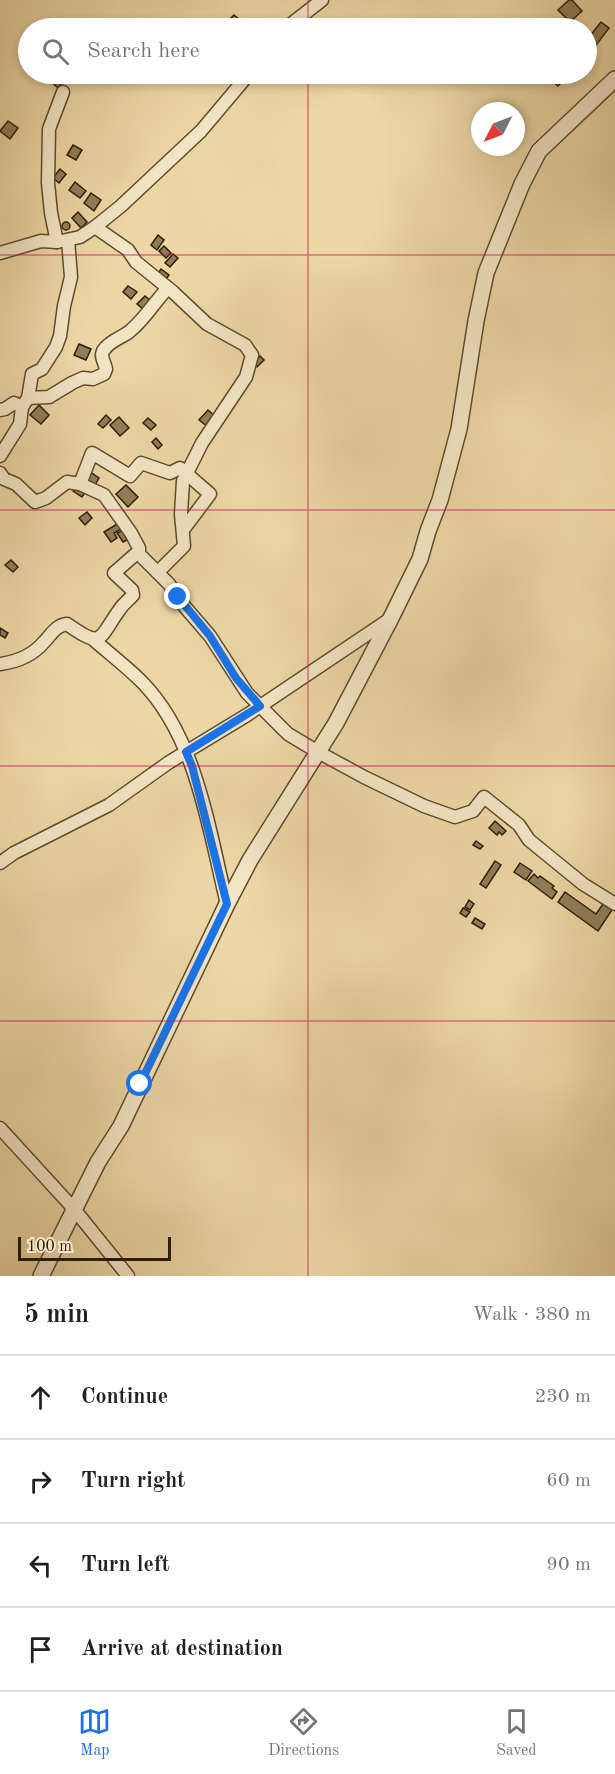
<!DOCTYPE html>
<html lang="en">
<head>
<meta charset="utf-8">
<style>
	:root { --surface:#fff; --page:#f2f2f2; --text:#202124; --muted:#757577; --line:#e0e0e0; --accent:#1a73e8 }
	body { margin:0; font-family:"Old Standard TT",serif; background:var(--page); color:var(--text) }
	.compass { position:absolute; left:471px; top:102px; width:54px; height:54px; border-radius:50%; background:var(--surface); box-shadow:0 3px 9px #0003; rotate:228deg }
	.scale { position:absolute; left:18px; bottom:15px; width:153px; box-sizing:border-box; padding-left:6px; border:3px solid #2d1e08; border-top:0; font-size:16px; line-height:21px; white-space:nowrap; color:#2d1e08; -webkit-text-stroke:4px #f3e4c4; paint-order:stroke }
	.stop { position:absolute; width:18px; height:18px; margin:-14px; border:4px solid #1a73e8; border-radius:50%; background:#fff }
	.stop.end { background:#1a73e8; border-color:#fff; box-shadow:0 2px 6px #0008 }
	.list { margin:0; padding:0; list-style:none }
	h2 { display:flex; justify-content:space-between; align-items:center; height:78px; margin:0; padding:0 24px; font-size:26px }
	h2 small { font-size:20px; font-weight:400; color:var(--muted) }
	.list li { display:grid; grid-template-columns:39px 1fr auto; gap:18px; align-items:center; box-sizing:border-box; height:84px; padding:0 24px; border-top:2px solid var(--line) }
	.list b { display:block; font-size:22px; white-space:nowrap }
	.list em { font-size:20px; font-style:normal; color:var(--muted) }
	.icon { flex:none; width:33px; height:33px; fill:none; stroke:currentColor; stroke-width:2; stroke-linecap:round; stroke-linejoin:round }
	.map { position:relative; flex:none; width:615px; height:1276px; overflow:hidden }
	.search { position:absolute; background:var(--surface); box-shadow:0 3px 9px #0003; left:18px; right:18px; top:18px; height:66px; display:flex; align-items:center; gap:15px; box-sizing:border-box; padding:0 21px; border-radius:33px; color:var(--muted); font-size:22px }
	.sheet { height:414px; background:var(--surface) }
	nav { display:flex; justify-content:space-around; align-items:center; box-sizing:border-box; height:84px; border-top:2px solid var(--line); background:var(--surface); font-size:16px; color:var(--muted) }
	nav a { display:grid; justify-items:center; gap:3px }
	nav .on { color:var(--accent) }
	.map>svg:first-child { display:block }
</style>
</head>
<body>
<div class="map">
<svg width="615" height="1276" viewBox="0 0 615 1276">
	<rect width="100%" height="100%" fill="#ecd6a4"/>
	<filter id="stains"><feTurbulence type="fractalNoise" baseFrequency=".00333" numOctaves="4"/><feColorMatrix values="0 0 0 0 .2 0 0 0 0 .09 0 0 0 0 .02 0 0 0 .5 -.17"/></filter>
	<radialGradient id="worn" r=".72"><stop offset=".6" stop-color="#630" stop-opacity="0"/><stop offset="1" stop-color="#630" stop-opacity=".3"/></radialGradient>
	<g fill="#907e59" stroke="#2d1e08" stroke-width="1.5">
		<path d="M569 0H572L582 11 570 22 558 10Z"/>
		<path d="M234 15 239 19 235 23 230 19Z"/>
		<path d="M547 21 555 28H540Z"/>
		<path d="M601 22 609 28 594 48 586 41Z"/>
		<path d="M53 74 64 81 58 88 48 79Z"/>
		<path d="M557 75 563 81 558 86 552 81Z"/>
		<path d="M8 121 18 128 10 139 0 131Z"/>
		<path d="M73 145 82 150 76 160 67 155Z"/>
		<path d="M60 169 66 174 59 183 53 178Z"/>
		<path d="M75 182 86 191 80 198 69 190Z"/>
		<path d="M91 193 101 200 94 211 84 203Z"/>
		<path d="M78 212 87 222 81 228 72 218Z"/>
		<circle cx="66" cy="226" r="4"/>
		<path d="M158 235 164 240 157 250 151 245Z"/>
		<path d="M164 246 171 253 166 258 159 251Z"/>
		<path d="M173 254 178 258 170 267 165 263Z"/>
		<path d="M161 269 169 275 165 281 157 275Z"/>
		<path d="M128 286 137 292 131 299 123 292Z"/>
		<path d="M145 296 151 301 143 309 137 304Z"/>
		<path d="M79 344 91 349 86 360 74 355Z"/>
		<path d="M260 356 264 360 257 367 253 363Z"/>
		<path d="M39 405 49 415 41 424 30 415Z"/>
		<path d="M208 410 217 418 208 427 199 420Z"/>
		<path d="M106 415 111 420 103 428 98 424Z"/>
		<path d="M119 417 129 428 120 436 110 425Z"/>
		<path d="M148 418 156 425 151 430 143 423Z"/>
		<path d="M156 438 162 445 158 449 152 442Z"/>
		<path d="M89 471 99 478 95 485 83 481Z"/>
		<path d="M77 485 86 491 82 497 73 491Z"/>
		<path d="M126 485 138 497 128 507 116 494Z"/>
		<path d="M87 512 92 518 85 525 79 518Z"/>
		<path d="M117 524 121 529 114 533 117 538 111 542 104 532Z"/>
		<path d="M122 531 127 540 123 542 117 533Z"/>
		<path d="M11 560 18 567 13 572 5 565Z"/>
		<path d="M0 628 8 633 5 638 0 635Z"/>
		<path d="M495 821 506 831 502 835 499 832 497 835 489 828Z"/>
		<path d="M476 841 483 846 480 849 473 845Z"/>
		<path d="M495 861 501 865 486 888 480 884Z"/>
		<path d="M520 863 532 871 526 880 514 872Z"/>
		<path d="M534 874 538 878 540 876 554 886 552 888 557 892 552 899 528 881Z"/>
		<path d="M565 892 596 914 603 904 612 910 598 931 558 902Z"/>
		<path d="M469 900 474 904 470 910 465 907Z"/>
		<path d="M463 908 470 912 466 917 460 913Z"/>
		<path d="M475 918 485 924 482 929 472 923Z"/>
	</g>
	<g fill="none" stroke-linecap="round" stroke-linejoin="round">
		<defs>
			<g id="minor">
				<path d="M286 28 322 0"/>
				<path d="M95 227 128 250 136 262 173 292 207 324 245 345 252 355 246 377 202 443 183 481 181 514 184 546 158 572"/>
				<path d="M57 242 51 213 48 183 49 129 63 92"/>
				<path d="M0 253 41 241 57 242 80 237 95 227 121 206 201 131 249 74"/>
				<path d="M28 398 49 397 72 383 83 378 93 379 104 374 106 369C105 363 100 357 103 351 110 340 122 338 130 331 145 319 155 301 168 288"/>
				<path d="M0 410 5 409 14 403 22 407"/>
				<path d="M0 456 20 424 22 407 28 398 32 374 42 369 56 347 60 336 64 306 71 277 68 240"/>
				<path d="M0 473 4 479 16 484 35 502 46 498 67 482 80 484 104 495 131 533 139 548V554L169 584 185 607 210 636 247 693 288 734 318 752 364 777 424 806 455 817 473 811 484 797 519 825 529 840 583 884 615 904"/>
				<path d="M80 484 92 453 130 476 141 463 170 473 180 468 210 494 183 530"/>
				<path d="M94 640C110 654 127 667 142 682 197 738 209 831 227 904"/>
				<path d="M0 664C16 662 33 655 44 642 52 634 55 626 67 624 104 650 98 639 120 609 123 604 129 600 133 595L132 590 114 573 138 552"/>
				<path d="M0 863 14 853 109 805 168 763 247 715 390 619"/>
				<path d="M0 1128 74 1209 128 1276"/>
			</g>
			<path id="tertiary" d="M41 1276 98 1162 121 1126 227 904 250 860 336 723 391 618 420 559 428 531 440 500 459 429 476 321 486 273 522 184 539 151 615 79"/>
		</defs>
		<use href="#minor" stroke="#5d4c2f" stroke-width="15"/>
		<use href="#tertiary" stroke="#5d4c2f" stroke-width="18"/>
		<use href="#minor" stroke="#f3e4c4" stroke-width="12"/>
		<use href="#tertiary" stroke="#f3e4c4" stroke-width="15"/>
	</g>
	<g fill="none" stroke-linecap="round" stroke-linejoin="round">
		<path stroke="#1a73e8" stroke-width="8" d="M140 1084 227 904 192 766 186 752 260 706 236 678 210 636 178 597"/>
	</g>
	<path fill="none" stroke="#c2185b" stroke-width="1.5" stroke-opacity="0.55" d="M308 0V28M308 74V1276M0 255H615M0 510H615M0 766H615M0 1021H615"/>
	<rect width="100%" height="100%" filter="url(#stains)"/>
	<rect width="100%" height="100%" fill="url(#worn)"/>
</svg>
<svg class="compass" viewBox="-18 -18 36 36"><path d="M0-13l5 13h-10z" fill="#e53935"/><path d="M0 13l5-13h-10z" fill="#757577"/></svg>
<div class="scale">100 m</div>
<div class="stop" style="left:140px;top:1084px"></div>
<div class="stop end" style="left:178px;top:597px"></div>
<div class="search"><svg class="icon" aria-label="search" viewBox="0 0 24 24"><circle cx="10" cy="10" r="6"/><path d="M15 15l6 6"/></svg>Search here</div>
</div>
<section class="sheet">
<h2>5 min<small>Walk · 380 m</small></h2>
<ul class="list">
<li><svg class="icon" aria-label="ahead" viewBox="0 0 24 24"><path d="M12 20V5M6 11l6-6 6 6"/></svg><div><b>Continue</b></div><em>230 m</em></li>
<li><svg class="icon" aria-label="right" viewBox="0 0 24 24"><path d="M7 20v-9h11M14 6l5 5-5 5"/></svg><div><b>Turn right</b></div><em>60 m</em></li>
<li><svg class="icon" aria-label="left" viewBox="0 0 24 24"><path d="M17 20v-9H6M10 6l-5 5 5 5"/></svg><div><b>Turn left</b></div><em>90 m</em></li>
<li><svg class="icon" aria-label="arrive" viewBox="0 0 24 24"><path d="M6 21V4h12l-3 4 3 4H6"/></svg><div><b>Arrive at destination</b></div></li>
</ul>
</section>
<nav>
<a class="on"><svg class="icon" aria-label="map" viewBox="0 0 24 24"><path d="M3 6l6-2 6 2 6-2v14l-6 2-6-2-6 2zM9 4v14M15 6v14"/></svg>Map</a>
<a><svg class="icon" aria-label="directions" viewBox="0 0 24 24"><path d="M12 3l9 9-9 9-9-9zM9 14v-3h6M13 9l2 2-2 2"/></svg>Directions</a>
<a><svg class="icon" aria-label="saved" viewBox="0 0 24 24"><path d="M7 4h10v16l-5-4-5 4z"/></svg>Saved</a>
</nav>
</body>
</html>
